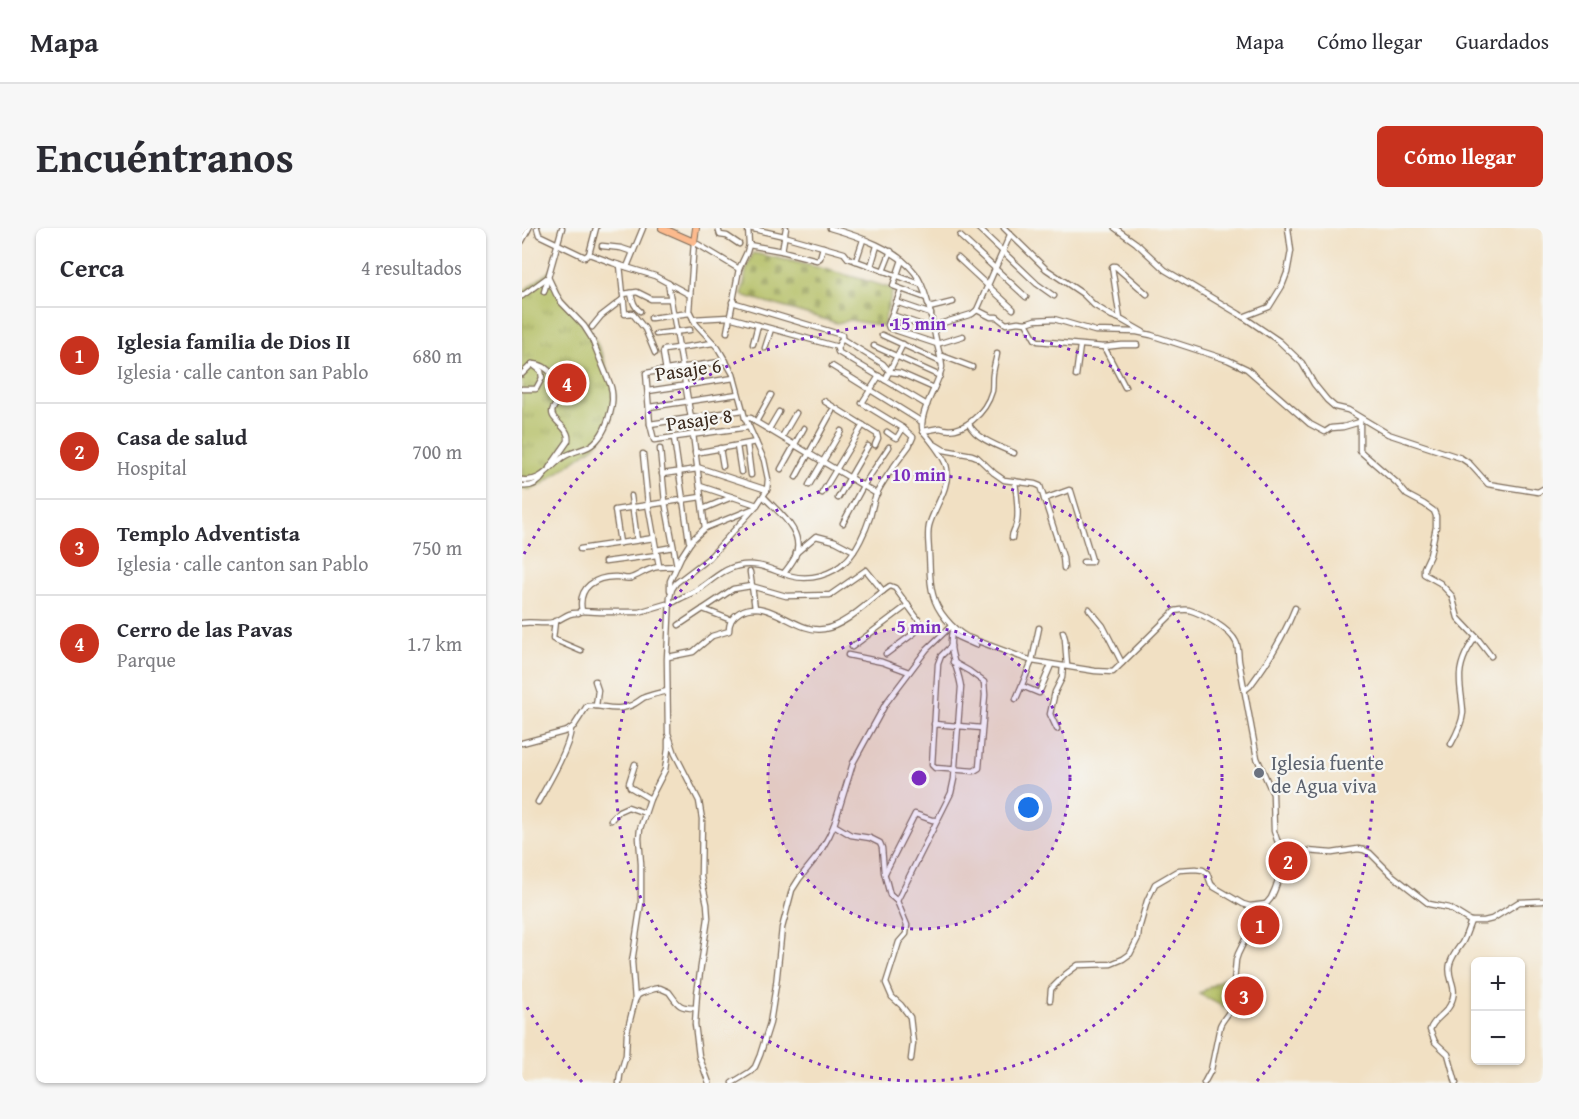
<!DOCTYPE html>
<html lang="es">
<head>
<meta charset="utf-8">
<style>
	:root { --surface:#fff; --page:#f7f7f7; --text:#2b2b33; --muted:#7c7c81; --line:#e1e1e2; --accent:#c8321e }
	body { margin:0; font-family:"Gentium Book Plus",serif; background:var(--page); color:var(--text) }
	.controls { position:absolute; right:18px; bottom:18px; display:grid; overflow:hidden; border-radius:9px; box-shadow:0 2px 4px #0004 }
	.controls button { width:54px; height:54px; display:grid; place-items:center; padding:0; border:0; border-bottom:2px solid var(--line); background:var(--surface); color:var(--text); font:30px sans-serif }
	.you { position:absolute; left:507px; top:580px; width:21px; height:21px; margin:-15px; border:4px solid #fff; border-radius:50%; background:#1a73e8; box-shadow:0 0 0 9px #1a73e833 }
	.badge { display:grid; place-items:center; width:39px; height:39px; border-radius:50%; background:var(--accent); color:#fff; font-size:20px; font-weight:700 }
	.pin { position:absolute; translate:-50% -50%; border:3px solid #fff; box-shadow:0 2px 6px #0006 }
	.list { margin:0; padding:0; list-style:none }
	h2 { display:flex; justify-content:space-between; align-items:center; height:78px; margin:0; padding:0 24px; font-size:26px }
	h2 small { font-size:20px; font-weight:400; color:var(--muted) }
	.list li { display:grid; grid-template-columns:39px 1fr auto; gap:18px; align-items:center; box-sizing:border-box; height:96px; padding:0 24px; border-top:2px solid var(--line) }
	.list b { display:block; font-size:22px; white-space:nowrap }
	.list p { margin:0; font-size:20px; white-space:nowrap; color:var(--muted) }
	.list em { font-size:20px; font-style:normal; color:var(--muted) }
	.map { position:relative; flex:none; width:1021px; height:855px; overflow:hidden; border-radius:9px }
	header { display:flex; align-items:center; gap:36px; box-sizing:border-box; height:84px; padding:0 30px; background:var(--surface); border-bottom:2px solid var(--line) }
	header strong { font-size:28px }
	nav { display:flex; gap:33px; margin-inline-start:auto; font-size:21px }
	.intro { display:flex; align-items:center; justify-content:space-between; box-sizing:border-box; height:144px; padding:0 36px }
	h1 { margin:0; font-size:42px }
	.button { padding:15px 27px; border-radius:9px; background:var(--accent); color:#fff; font-size:21px; font-weight:700 }
	main { display:flex; gap:36px; padding:0 36px }
	aside { flex:1; background:var(--surface); border-radius:9px; box-shadow:0 2px 4px #0004 }
	.map>svg:first-child { display:block }
</style>
</head>
<body>
<header>
<strong>Mapa</strong>
<nav><a>Mapa</a><a>Cómo llegar</a><a>Guardados</a></nav>
</header>
<div class="intro"><h1>Encuéntranos</h1><a class="button">Cómo llegar</a></div>
<main>
<aside>
<h2>Cerca<small>4 resultados</small></h2>
<ul class="list">
<li><span class="badge">1</span><div><b>Iglesia familia de Dios II</b><p>Iglesia · calle canton san Pablo</p></div><em>680 m</em></li>
<li><span class="badge">2</span><div><b>Casa de salud</b><p>Hospital</p></div><em>700 m</em></li>
<li><span class="badge">3</span><div><b>Templo Adventista</b><p>Iglesia · calle canton san Pablo</p></div><em>750 m</em></li>
<li><span class="badge">4</span><div><b>Cerro de las Pavas</b><p>Parque</p></div><em>1.7 km</em></li>
</ul>
</aside>
<div class="map">
<svg width="1021" height="855" viewBox="0 0 1021 855">
	<defs>
		<pattern id="cemetery-stones" width="16" height="16" patternUnits="userSpaceOnUse" patternTransform="scale(1.5)"><rect width="16" height="16" fill="#b1bc5e"/><path d="M2 7V4a2 2 0 0 1 4 0v3zM10 15v-3a2 2 0 0 1 4 0v3z" fill="#91994d"/></pattern>
		<pattern id="park-tufts" width="24" height="20" patternUnits="userSpaceOnUse" patternTransform="scale(1.5)"><rect width="24" height="20" fill="#b1bc5e"/><path d="M3 7l-1-3M5 7V3M7 7l1-3M15 17l-1-3M17 17v-4M19 17l1-3" fill="none" stroke="#91994d"/></pattern>
	</defs>
	<rect width="100%" height="100%" fill="#f6f6f2"/>
	<filter id="ink" filterUnits="userSpaceOnUse"><feTurbulence type="fractalNoise" baseFrequency=".0167" numOctaves="2"/><feDisplacementMap in="SourceGraphic" scale="12" xChannelSelector="R" yChannelSelector="G"/><feConvolveMatrix kernelMatrix="1 2 1 2 8 2 1 2 1" color-interpolation-filters="sRGB"/></filter>
	<filter id="wash" filterUnits="userSpaceOnUse"><feTurbulence type="fractalNoise" baseFrequency=".008" numOctaves="4" result="noise"/><feDisplacementMap in="SourceGraphic" scale="24" xChannelSelector="R" yChannelSelector="G"/><feGaussianBlur stdDeviation="1.35" result="paint"/><feColorMatrix in="noise" values="0 0 0 0 0 0 0 0 0 0 0 0 0 0 0 0 0 1.4 0 .05"/><feComposite in="paint" operator="in"/></filter>
	<g filter="url(#wash)">
		<rect width="100%" height="100%" fill="#f1e0c3"/>
		<path fill="url(#cemetery-stones)" stroke="#76733e" stroke-width="1.5" d="M231 25C278 34 325 46 371 61L361 98 328 92 315 95 220 67 224 43Z"/>
		<g fill="url(#park-tufts)" stroke="#76733e" stroke-width="1.5">
			<path d="M28 43 39 67 70 106 80 126 94 167 88 196 73 218 19 257 8 262 0 261V64Z"/>
			<path d="M705 748 722 761 704 780 677 766Z"/>
		</g>
	</g>
	<g filter="url(#ink)">
		<g fill="none" stroke-linecap="round" stroke-linejoin="round">
			<defs>
				<g id="minor">
					<path d="M15 0 17 7 63 29 67 26 74 0"/>
					<path d="M196 0 198 7 205 8 217 16"/>
					<path d="M227 0 262 8 322 25 326 30 398 56"/>
					<path d="M308 0C336 8 375 21 393 45 405 62 409 88 413 107 415 118 419 128 420 139 417 156 395 187 401 203"/>
					<path d="M456 0 515 56 532 68"/>
					<path d="M482 0 524 41 561 66 572 77 590 88 598 91"/>
					<path d="M593 0 614 15 643 42 717 86 757 113 780 135 792 156 805 172 813 179 826 182 866 206 939 230 948 236 966 256 1016 264 1021 261"/>
					<path d="M438 8 504 69"/>
					<path d="M0 13 7 0"/>
					<path d="M227 17 260 23 264 0"/>
					<path d="M80 18 99 20 111 24"/>
					<path d="M260 23 295 32 298 30 301 19"/>
					<path d="M67 26 91 35 133 48 168 67"/>
					<path d="M436 30 491 81"/>
					<path d="M380 32 371 58 404 70"/>
					<path d="M334 33 341 12"/>
					<path d="M98 37 103 86 110 85 123 101 133 125"/>
					<path d="M349 38 355 18"/>
					<path d="M105 39 121 0"/>
					<path d="M361 43 369 23"/>
					<path d="M146 55 169 190 183 300"/>
					<path d="M379 62 366 97 367 100 415 116 441 108"/>
					<path d="M22 64 40 0"/>
					<path d="M109 65C110 72 112 79 118 83"/>
					<path d="M101 66 115 64 129 71H149"/>
					<path d="M0 68 26 49 34 66 39 74 62 98 69 109 88 156C95 174 84 210 66 219 57 223 48 224 40 230 27 240 18 255 0 252"/>
					<path d="M210 74 320 107V111L315 120 316 124 405 177"/>
					<path d="M374 74 409 86"/>
					<path d="M407 80 431 74"/>
					<path d="M455 82 469 89H475L484 96 496 94 504 95 513 92 532 91 573 103 615 104 629 107 706 132 725 141 788 196 803 204 809 200 821 199 838 194"/>
					<path d="M370 87 412 101"/>
					<path d="M721 89 747 79 760 58 765 45 769 23 766 0"/>
					<path d="M129 90 168 85"/>
					<path d="M171 91 207 89 316 119"/>
					<path d="M504 95 513 111 516 113 582 119 603 159"/>
					<path d="M411 98 450 86 455 82 488 7"/>
					<path d="M70 99 79 88 101 71"/>
					<path d="M205 104 217 41 225 24 227 17 226 0"/>
					<path d="M621 104 598 91 590 39 591 38H593L625 66"/>
					<path d="M134 106 168 102"/>
					<path d="M360 107 419 134"/>
					<path d="M320 111 361 136 368 144 378 145 412 160"/>
					<path d="M231 116 236 97"/>
					<path d="M352 118 418 148"/>
					<path d="M582 119 600 117H615"/>
					<path d="M243 120 249 101"/>
					<path d="M418 127 450 139"/>
					<path d="M204 133 124 145 128 196 132 212 227 199"/>
					<path d="M310 138 400 194"/>
					<path d="M144 143 141 125 142 122 191 115"/>
					<path d="M0 146 10 136C29 136 37 155 38 172 36 175 33 176 32 179 23 192 49 197 46 213L27 240"/>
					<path d="M554 148 558 118"/>
					<path d="M363 152 381 116"/>
					<path d="M0 161H14L20 150 19 143 10 136"/>
					<path d="M126 163 212 150"/>
					<path d="M302 173 355 206 356 210 353 217"/>
					<path d="M127 179 216 166"/>
					<path d="M223 190H229L234 194 355 266"/>
					<path d="M838 192V223L875 255 885 267 902 276 912 283 914 288V299L908 327 902 340V346L918 355 930 368 936 390 955 410 969 428"/>
					<path d="M234 194 249 167"/>
					<path d="M128 196 221 182"/>
					<path d="M447 196C453 210 478 219 492 225"/>
					<path d="M247 201 257 184"/>
					<path d="M401 203C408 212 424 230 425 241 427 262 412 279 407 298 405 306 407 317 407 326 408 339 407 354 411 367 415 383 430 401 445 409L510 433 573 443 591 444 653 383C658 382 662 381 667 382 681 386 708 401 714 414 717 420 716 427 717 433L735 530 751 566 752 603 755 612 759 618 773 622 810 625 836 621 842 622 848 625 870 647 907 676 927 680 948 693H962L970 691 997 674 1021 673"/>
					<path d="M401 203 418 200C441 208 464 184 470 163 471 157 470 151 471 145 472 138 474 132 475 126"/>
					<path d="M365 204 372 209 375 210 381 200"/>
					<path d="M260 209 274 185"/>
					<path d="M152 210 167 313 169 314"/>
					<path d="M225 216 229 247"/>
					<path d="M412 216 422 222 450 227 455 229 472 245 482 252 513 256 518 258 541 329 542 340"/>
					<path d="M215 218 219 244"/>
					<path d="M198 220 201 238"/>
					<path d="M173 225 234 214"/>
					<path d="M121 226 126 276 137 338"/>
					<path d="M175 239 245 262"/>
					<path d="M259 241 282 200"/>
					<path d="M140 246 176 241"/>
					<path d="M274 249 310 183"/>
					<path d="M287 257 319 203"/>
					<path d="M0 258C11 259 17 255 22 247"/>
					<path d="M178 258 235 277"/>
					<path d="M300 265 341 197"/>
					<path d="M109 268 115 312"/>
					<path d="M242 269C257 285 284 304 273 329 270 335 266 340 262 345"/>
					<path d="M316 270 346 218"/>
					<path d="M522 271 547 262 549 263 570 332 569 334H561"/>
					<path d="M181 281 210 269"/>
					<path d="M321 295 341 258 367 219"/>
					<path d="M490 310C490 304 493 302 494 297 498 288 494 263 493 253"/>
					<path d="M98 315 93 282 179 269"/>
					<path d="M58 321 132 310"/>
					<path d="M134 322 151 319"/>
					<path d="M274 325 294 308 313 313 332 323"/>
					<path d="M83 334 135 327"/>
					<path d="M228 344 233 380"/>
					<path d="M148 362V353L159 329 170 312 183 300 230 281"/>
					<path d="M152 374C160 369 169 366 177 361 189 353 201 341 216 338 236 333 251 343 269 348 288 353 310 347 324 333 334 324 344 302 348 289 350 282 351 274 354 267 362 250 376 233 387 218L391 209 381 200 340 175 357 148"/>
					<path d="M181 381 209 392"/>
					<path d="M567 381 581 398 600 435"/>
					<path d="M58 383 78 384H117L144 376"/>
					<path d="M33 393 31 411 59 423"/>
					<path d="M0 395C10 393 23 397 32 394 41 391 45 384 56 385L60 383C55 359 74 348 95 349 100 349 105 352 109 350 118 347 126 340 136 339 142 338 149 339 155 338L143 274 138 221"/>
					<path d="M157 397 211 361 229 358 264 368 308 367 344 342 361 363"/>
					<path d="M430 404 436 409 454 417"/>
					<path d="M541 404 543 411 545 438"/>
					<path d="M429 418 419 428 416 436 410 537 413 540 452 543 457 540 463 467 462 454 447 443 431 434"/>
					<path d="M330 419 386 377"/>
					<path d="M326 427 360 434 387 444"/>
					<path d="M146 429 171 424 190 408 207 403C207 394 210 389 218 384 247 368 273 406 302 401 324 398 350 370 368 358L373 360 398 394 399 398 391 406 364 426"/>
					<path d="M73 453 76 462 74 478"/>
					<path d="M500 458 517 465 529 437"/>
					<path d="M724 461 728 458C746 434 762 408 773 380"/>
					<path d="M494 471 510 433 517 400"/>
					<path d="M412 496 460 500"/>
					<path d="M535 501 528 486 533 464 540 450 541 438"/>
					<path d="M0 515 45 503 52 498 65 478C76 476 87 482 99 480 109 479 114 475 121 470 124 468 141 464 145 463"/>
					<path d="M929 516C934 507 940 496 941 485 941 474 938 463 938 452 937 437 945 421 954 409"/>
					<path d="M113 536 107 555 108 559 128 571"/>
					<path d="M16 574C26 556 47 521 49 501"/>
					<path d="M89 592 97 583 106 579 123 585"/>
					<path d="M312 597 329 607 348 610 358 615 360 620 362 644 368 667 375 673 385 697 384 706 377 714 364 755 370 769 379 777 388 789 391 815 389 831"/>
					<path d="M363 645 393 586 410 592H415"/>
					<path d="M375 673 429 565 432 551 439 459C436 437 424 424 431 400"/>
					<path d="M113 772 110 734 119 675V636L117 610 118 601 128 571 143 542 146 521V512"/>
					<path d="M528 772 529 761 544 746 556 737 589 736 601 731 608 726 616 710 617 701 625 673 633 656 657 642 673 641 681 642 685 645 689 656 692 659 721 676 728 678 744 676"/>
					<path d="M97 855 98 847 104 827 105 804 113 772 116 767 120 765 132 761 138 760 147 764C156 776 156 780 173 780"/>
					<path d="M187 855 177 828 173 796 175 765 186 690 185 676 179 649 180 591 177 573 153 526 146 505 145 431 148 369 150 361 154 355 187 330 235 277 245 262 246 251 242 232 223 190 211 146 196 120 174 96 167 83 172 14 217 41"/>
					<path d="M210 855 228 844 233 839 238 827 248 795 254 757 260 700 270 662 277 651 297 626 307 608 312 597 331 535 364 475 405 421 429 398"/>
					<path d="M682 855 689 842 698 798C701 790 708 786 710 777L714 732 716 726 735 687 749 670 753 661 760 640 761 620"/>
					<path d="M934 855 926 826 913 814 908 802C911 791 923 787 928 777 938 758 924 752 928 736 930 728 935 722 940 715 944 708 946 700 949 693"/>
				</g>
				<path id="major" d="M140 0 172 14 174 0"/>
			</defs>
			<use href="#minor" stroke="#7b6a58" stroke-width="7"/>
			<use href="#major" stroke="#7b6a58" stroke-width="8"/>
			<use href="#minor" stroke="#fff" stroke-width="4.5"/>
			<use href="#major" stroke="#fcba8d" stroke-width="6"/>
		</g>
	</g>
	<circle cx="397" cy="550" r="151" fill="#7b2cbf" fill-opacity=".12"/>
	<g fill="none" stroke="#7b2cbf" stroke-width="3" stroke-dasharray="3 6">
		<circle cx="397" cy="550" r="151"/>
		<circle cx="397" cy="550" r="303"/>
		<path d="M60 854A454 454 0 0 1 2 774M2 326A454 454 0 1 1 734 854"/>
	</g>
	<circle fill="#6b7280" stroke="#f6f6f2" stroke-width="2" cx="737" cy="545" r="6"/>
	<g text-anchor="middle" dominant-baseline="central" stroke-width="4.5" stroke-linejoin="round" paint-order="stroke">
		<g font-size="20" fill="#3b2a1e" stroke="#f6f6f2">
			<text transform="translate(166 141) rotate(-8)">Pasaje 6</text>
			<text transform="translate(177 191) rotate(-8)">Pasaje 8</text>
		</g>
		<g font-size="20" fill="#5b616d" stroke="#f6f6f2" text-anchor="start">
			<text x="749" y="534">Iglesia fuente<tspan x="749" dy="23">de Agua viva</tspan></text>
		</g>
	</g>
	<circle cx="397" cy="550" r="9" fill="#7b2cbf" stroke="#f6f6f2" stroke-width="3"/>
	<g font-size="18" text-anchor="middle" font-weight="bold" fill="#7b2cbf" stroke="#f6f6f2" stroke-width="4.5" stroke-linejoin="round" paint-order="stroke">
		<text x="397" y="102">15 min</text>
		<text x="397" y="253">10 min</text>
		<text x="397" y="405">5 min</text>
	</g>
</svg>
<div class="controls">
<button>+</button>
<button>−</button>
</div>
<div class="you"></div>
<div class="pin badge" style="left:738px;top:697px">1</div>
<div class="pin badge" style="left:766px;top:633px">2</div>
<div class="pin badge" style="left:722px;top:768px">3</div>
<div class="pin badge" style="left:45px;top:155px">4</div>
</div>
</main>
</body>
</html>
